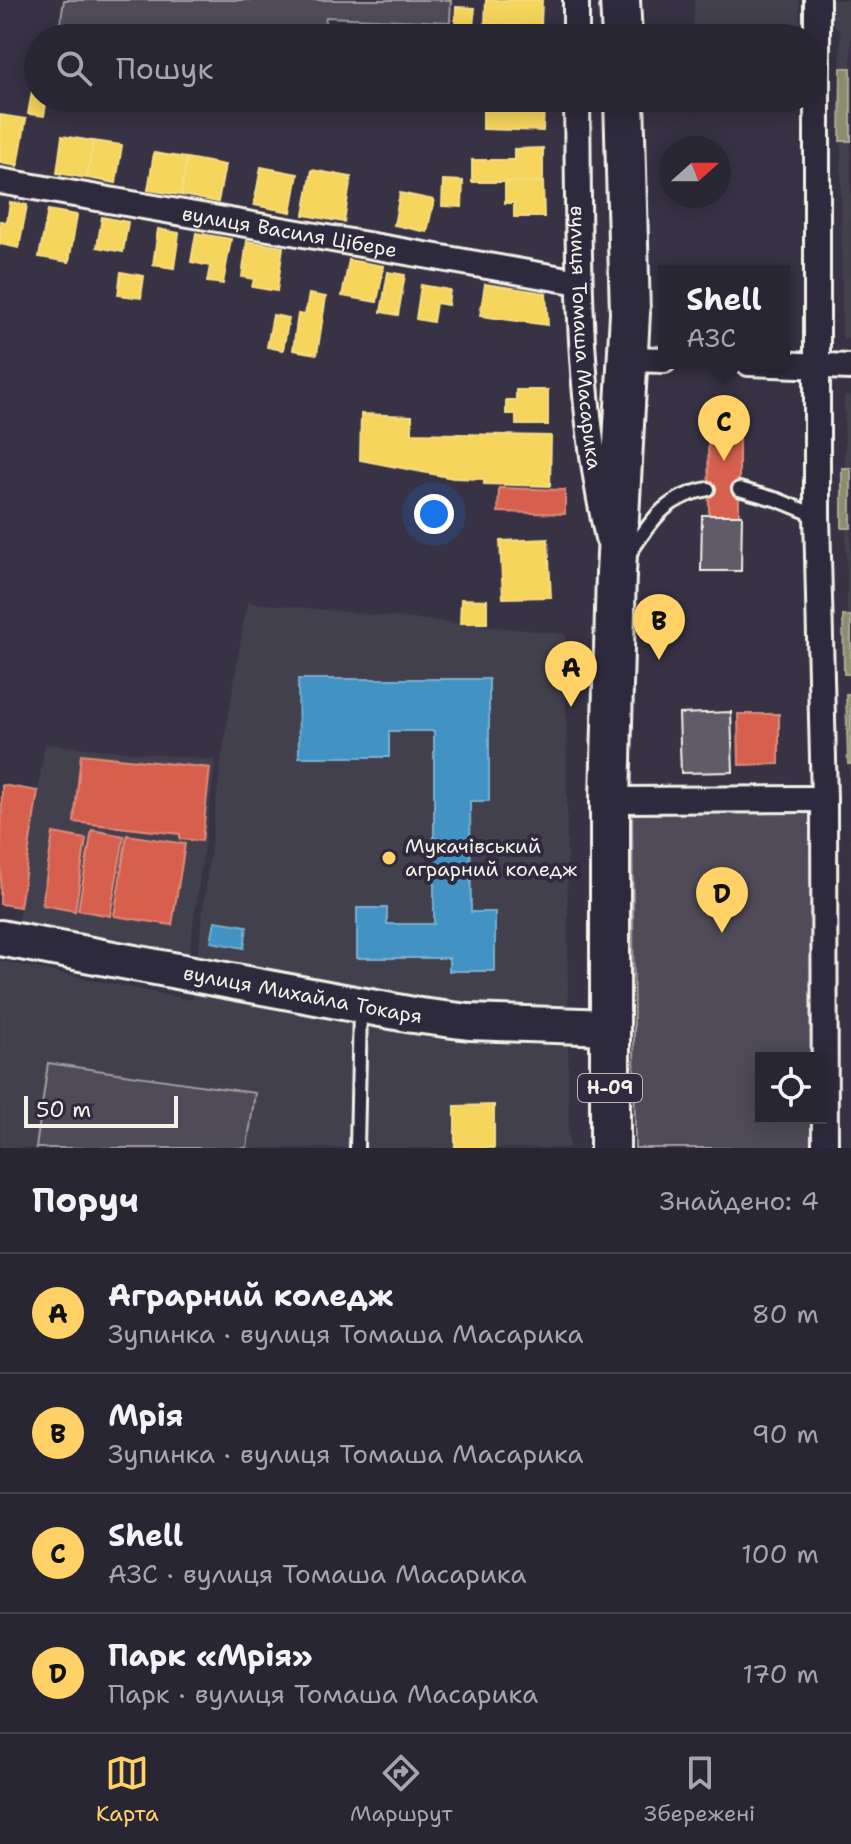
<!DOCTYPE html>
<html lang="uk">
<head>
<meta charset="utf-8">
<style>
	:root { --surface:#292633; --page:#35323f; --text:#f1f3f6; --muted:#a5a5ac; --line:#45434e; --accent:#ffd166 }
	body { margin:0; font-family:"Shantell Sans",sans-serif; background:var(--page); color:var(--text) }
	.controls { position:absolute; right:24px; bottom:24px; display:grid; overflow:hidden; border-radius:0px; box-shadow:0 4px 20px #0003 }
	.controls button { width:72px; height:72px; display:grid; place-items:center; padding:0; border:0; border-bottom:2px solid var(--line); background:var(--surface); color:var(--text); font:40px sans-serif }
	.compass { position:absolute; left:659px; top:136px; width:72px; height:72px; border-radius:50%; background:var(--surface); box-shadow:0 4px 20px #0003; rotate:69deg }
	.scale { position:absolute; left:24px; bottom:20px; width:154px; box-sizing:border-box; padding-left:8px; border:4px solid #f4f1e8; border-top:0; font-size:22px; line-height:28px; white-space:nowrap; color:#f4f1e8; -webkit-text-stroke:6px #2f2a3d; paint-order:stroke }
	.you { position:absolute; left:434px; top:514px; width:28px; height:28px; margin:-20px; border:6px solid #fff; border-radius:50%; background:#1a73e8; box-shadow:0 0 0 12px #1a73e833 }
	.badge { display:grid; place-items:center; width:52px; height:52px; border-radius:50%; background:var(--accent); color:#111; font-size:26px; font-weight:700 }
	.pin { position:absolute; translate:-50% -66px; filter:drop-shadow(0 2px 4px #0008) }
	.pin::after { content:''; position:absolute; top:42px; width:28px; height:24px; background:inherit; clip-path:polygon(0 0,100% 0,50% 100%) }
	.popup { position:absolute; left:658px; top:265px; width:132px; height:104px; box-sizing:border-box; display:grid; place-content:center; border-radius:0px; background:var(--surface); filter:drop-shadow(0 2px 6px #0005); font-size:26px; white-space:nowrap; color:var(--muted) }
	.popup b { font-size:30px; color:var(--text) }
	.popup::after { content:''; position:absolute; left:50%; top:100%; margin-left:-16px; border:16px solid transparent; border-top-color:var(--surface) }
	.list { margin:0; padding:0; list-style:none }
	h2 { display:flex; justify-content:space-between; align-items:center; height:104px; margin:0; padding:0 32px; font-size:34px }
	h2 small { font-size:26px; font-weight:400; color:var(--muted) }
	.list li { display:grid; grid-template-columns:52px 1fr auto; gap:24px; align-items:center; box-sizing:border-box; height:120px; padding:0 32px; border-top:2px solid var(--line) }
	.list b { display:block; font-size:30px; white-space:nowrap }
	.list p { margin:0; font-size:26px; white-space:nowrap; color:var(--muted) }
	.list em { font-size:26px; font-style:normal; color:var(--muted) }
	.icon { flex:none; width:44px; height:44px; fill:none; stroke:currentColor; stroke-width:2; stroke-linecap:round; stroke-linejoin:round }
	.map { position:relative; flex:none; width:851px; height:1148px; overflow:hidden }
	.search { position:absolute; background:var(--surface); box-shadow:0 4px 20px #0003; left:24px; right:24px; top:24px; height:88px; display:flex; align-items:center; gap:20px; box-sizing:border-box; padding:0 28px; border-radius:44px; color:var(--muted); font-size:30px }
	.sheet { height:584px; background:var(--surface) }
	nav { display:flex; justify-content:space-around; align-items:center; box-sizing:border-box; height:112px; border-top:2px solid var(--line); background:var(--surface); font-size:22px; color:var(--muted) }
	nav a { display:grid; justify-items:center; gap:4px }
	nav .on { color:var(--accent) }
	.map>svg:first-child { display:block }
</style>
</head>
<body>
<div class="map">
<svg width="851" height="1148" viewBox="0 0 851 1148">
	<rect width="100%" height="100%" fill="#373244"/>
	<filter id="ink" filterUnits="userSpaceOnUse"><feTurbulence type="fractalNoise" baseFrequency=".0125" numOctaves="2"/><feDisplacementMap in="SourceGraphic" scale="16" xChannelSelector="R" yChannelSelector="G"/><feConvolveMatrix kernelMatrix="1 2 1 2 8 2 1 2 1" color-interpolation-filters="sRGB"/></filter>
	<g filter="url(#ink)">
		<g fill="#433f4e">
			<path d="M694 0H799L800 38H693Z"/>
			<path d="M802 0H851V339H842L840 30Z"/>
			<path d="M844 396H851V901Z"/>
			<path d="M247 602 566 634 569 1148H0V961L192 1000 222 754Z"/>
			<path d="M45 744 216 760 189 955 17 927Z"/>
		</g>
		<g fill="#504b59" stroke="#a29ea0" stroke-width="2">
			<path d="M64 0H451L450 22 326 17 322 38H58Z"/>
			<path d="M632 807 810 809 814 1058H761V1118H814L815 1148H635Z"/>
			<path d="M48 1063 255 1093 247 1148H36Z"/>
		</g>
		<g fill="#f6d55c" stroke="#f5dd86" stroke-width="2">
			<path d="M486 0H542L541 26 485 24Z"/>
			<path d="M456 7 475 8 473 26 455 25Z"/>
			<path d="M36 70 38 71V98H47L44 116 28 114Z"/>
			<path d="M483 106 544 108 543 131 483 129Z"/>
			<path d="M0 115 26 119 18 166 0 163Z"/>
			<path d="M62 136 93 141 87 178 57 173Z"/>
			<path d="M93 141 122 145 116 183 87 178Z"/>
			<path d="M543 148V182H472V160H514V149Z"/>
			<path d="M154 153 187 158 181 195 148 190Z"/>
			<path d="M187 158 225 165 218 202 181 195Z"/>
			<path d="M261 167 298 174 291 212 254 205Z"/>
			<path d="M312 170 351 177 344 222 304 215Z"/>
			<path d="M443 180 463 181 462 207 442 206Z"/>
			<path d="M505 182H543L544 217H514V203H505Z"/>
			<path d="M400 193 434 200 427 232 394 225Z"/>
			<path d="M10 202 27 205 19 248 0 244V221L7 222Z"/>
			<path d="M48 210 77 215 69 262 39 257Z"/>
			<path d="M102 217 128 222 123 252 97 247Z"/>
			<path d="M158 229 179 233 174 268 153 265Z"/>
			<path d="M196 233 231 239 223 284 207 282 210 266 191 262Z"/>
			<path d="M247 241 283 247 277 291 252 287 254 279 242 277Z"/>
			<path d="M349 260 384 266 377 302 342 296Z"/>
			<path d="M121 272 144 276 141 298 118 295Z"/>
			<path d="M388 272 405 275 398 315 381 312Z"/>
			<path d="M485 284 546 293 548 325 480 316Z"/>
			<path d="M421 285 450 290 448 305 436 303 433 322 416 319Z"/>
			<path d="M309 294 326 297 317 354 293 350 298 314 305 315Z"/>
			<path d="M273 315 289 318 283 350 267 347Z"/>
			<path d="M516 390H548V425H516V414H506V400H516Z"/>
			<path d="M361 414 412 416V433L551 436 550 486 484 484V479L453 478 360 460Z"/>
			<path d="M548 539 551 597 503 598 500 541Z"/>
			<path d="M461 599 487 600V623H460Z"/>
			<path d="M494 1105V1148H455V1106Z"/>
		</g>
		<g fill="#d6604d" stroke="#df8c7c" stroke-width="2">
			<path d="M708 433H739V515H709Z"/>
			<path d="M499 488 565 490V514L498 512Z"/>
			<path d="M738 714H779V764L739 765Z"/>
			<path d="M81 754 210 768 202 841 180 839V834L74 822Z"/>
			<path d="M2 785 38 791 20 907 0 904Z"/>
			<path d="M92 830 124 836 110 916 78 910Z"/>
			<path d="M53 833 86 839 75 911 42 905Z"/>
			<path d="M127 835 185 844 172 925 114 916Z"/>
		</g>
		<g fill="#4393c3" stroke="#78afce" stroke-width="2">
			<path d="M298 679H489V801H470L471 912H495V971H449V958H357V908H387V924H434V731H389V757H299Z"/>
			<path d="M215 921 247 926 244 948 211 942Z"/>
		</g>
		<path fill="#e7298a" stroke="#eb65a6" stroke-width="2" d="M779 27 794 28V38H779Z"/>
		<g fill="#8c8c6e" stroke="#abaa93" stroke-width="2">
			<path d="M841 68H851V141H840Z"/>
			<rect x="842" y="468" width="9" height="60"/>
			<path d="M843 616H851V674H844Z"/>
			<path d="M846 694H851V764H848Z"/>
		</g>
		<g fill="#5f5c67" stroke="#f4f1e8" stroke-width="2">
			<path d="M702 515H742L741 571H701Z"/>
			<path d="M731 712 733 772 681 773 679 714Z"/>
		</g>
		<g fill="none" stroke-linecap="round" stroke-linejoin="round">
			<defs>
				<g id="lane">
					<path d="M739 489 778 500 817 516"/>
					<path d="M629 554C652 520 665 497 708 489"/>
					<path d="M357 1148 360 1009"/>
				</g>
				<g id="street">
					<path d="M576 0V38"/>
					<path d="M817 0V516L824 799 825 1148"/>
					<path id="s1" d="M577 98C579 245 575 394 608 538"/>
					<path id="s2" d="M0 181 579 282"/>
					<path d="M629 359 664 360"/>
					<path d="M749 363 851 367"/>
					<path d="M610 800 824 799"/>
				</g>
				<g id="secondary">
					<path id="s3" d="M0 938 413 1015 469 1022 610 1027"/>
				</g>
				<g id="primary">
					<path d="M620 0 622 38"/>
					<path d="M610 1148V800L616 573 630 313 624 98"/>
				</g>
			</defs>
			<use href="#lane" stroke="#f4f1e8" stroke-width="18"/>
			<use href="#street" stroke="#f4f1e8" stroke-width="30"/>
			<use href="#secondary" stroke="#f4f1e8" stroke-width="40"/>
			<use href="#primary" stroke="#f4f1e8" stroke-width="44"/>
			<use href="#lane" stroke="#2f2a3d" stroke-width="12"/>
			<use href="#street" stroke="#2f2a3d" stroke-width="24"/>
			<use href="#secondary" stroke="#2f2a3d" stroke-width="34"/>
			<use href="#primary" stroke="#2f2a3d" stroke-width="38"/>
		</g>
	</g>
	<circle fill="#ffd166" stroke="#2f2a3d" stroke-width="3" cx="389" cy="858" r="8"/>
	<g text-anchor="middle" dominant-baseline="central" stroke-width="8" stroke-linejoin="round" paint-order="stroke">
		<rect fill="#2f2a3d" stroke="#b9b5b5" stroke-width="2" x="578" y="1074" width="64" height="28" rx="6"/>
		<g font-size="18" font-weight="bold" fill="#f4f1e8">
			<text x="610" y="1088">Н-09</text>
		</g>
		<g font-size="20" fill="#f4f1e8" stroke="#2f2a3d">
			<text stroke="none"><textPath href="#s2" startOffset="294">вулиця Василя Цібере</textPath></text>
			<text stroke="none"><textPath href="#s1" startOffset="240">вулиця Томаша Масарика</textPath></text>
			<text stroke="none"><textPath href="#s3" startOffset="308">вулиця Михайла Токаря</textPath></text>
		</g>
		<g font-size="20" fill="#f4f1e8" stroke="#2f2a3d" text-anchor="start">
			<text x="405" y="846">Мукачівський<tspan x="405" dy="23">аграрний коледж</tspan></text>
		</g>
	</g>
</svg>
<div class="controls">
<button><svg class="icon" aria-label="locate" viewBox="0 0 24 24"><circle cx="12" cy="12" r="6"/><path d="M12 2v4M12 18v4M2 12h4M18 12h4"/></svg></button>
</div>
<svg class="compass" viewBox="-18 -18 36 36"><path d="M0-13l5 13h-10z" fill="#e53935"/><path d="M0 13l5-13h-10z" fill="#a5a5ac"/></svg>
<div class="scale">50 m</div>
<div class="you"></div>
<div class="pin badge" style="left:571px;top:707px">A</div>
<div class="pin badge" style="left:659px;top:660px">B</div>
<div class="pin badge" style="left:724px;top:461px">C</div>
<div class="popup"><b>Shell</b>АЗС</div>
<div class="pin badge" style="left:722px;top:933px">D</div>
<div class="search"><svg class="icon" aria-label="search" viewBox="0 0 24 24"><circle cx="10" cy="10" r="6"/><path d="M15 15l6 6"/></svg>Пошук</div>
</div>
<section class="sheet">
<h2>Поруч<small>Знайдено: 4</small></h2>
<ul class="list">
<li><span class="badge">A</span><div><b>Аграрний коледж</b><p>Зупинка · вулиця Томаша Масарика</p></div><em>80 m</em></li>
<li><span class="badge">B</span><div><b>Мрія</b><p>Зупинка · вулиця Томаша Масарика</p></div><em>90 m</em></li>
<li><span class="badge">C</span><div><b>Shell</b><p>АЗС · вулиця Томаша Масарика</p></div><em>100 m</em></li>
<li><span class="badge">D</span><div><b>Парк «Мрія»</b><p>Парк · вулиця Томаша Масарика</p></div><em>170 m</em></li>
</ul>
</section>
<nav>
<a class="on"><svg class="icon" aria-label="map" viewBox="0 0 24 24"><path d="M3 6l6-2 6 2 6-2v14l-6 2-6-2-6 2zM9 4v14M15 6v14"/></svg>Карта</a>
<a><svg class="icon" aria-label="directions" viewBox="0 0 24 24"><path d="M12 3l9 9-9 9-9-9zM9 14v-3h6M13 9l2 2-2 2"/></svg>Маршрут</a>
<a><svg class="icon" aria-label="saved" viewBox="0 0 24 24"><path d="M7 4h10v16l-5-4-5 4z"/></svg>Збережені</a>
</nav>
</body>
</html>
